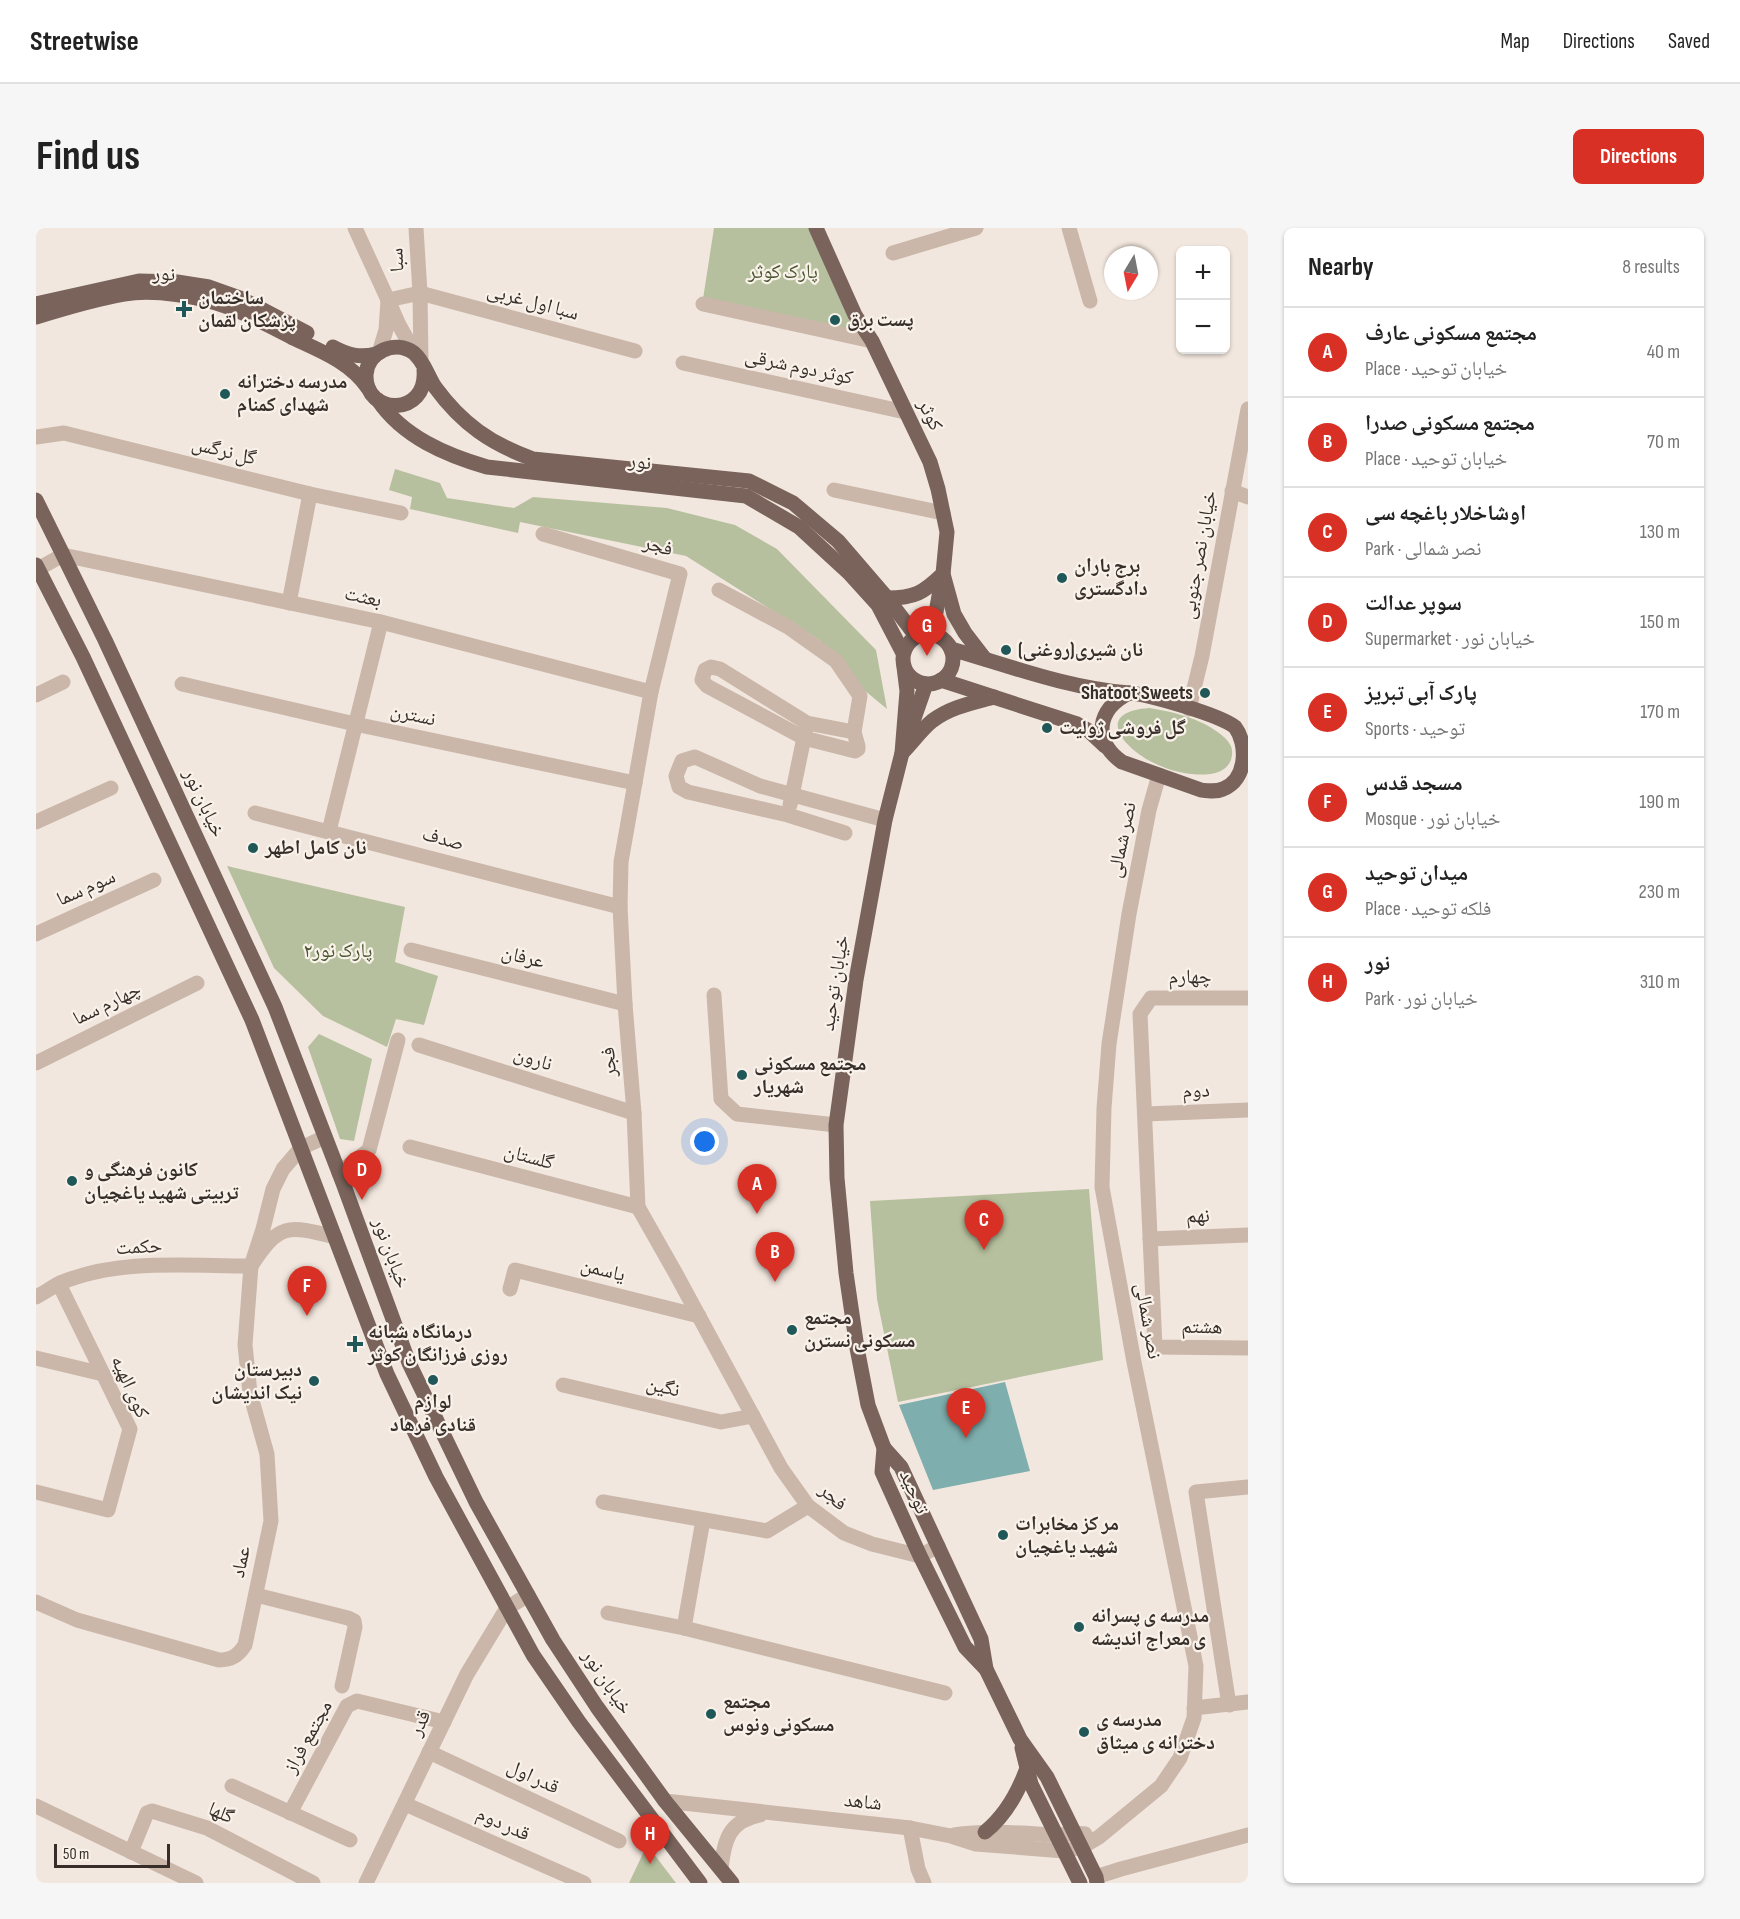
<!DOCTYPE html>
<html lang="en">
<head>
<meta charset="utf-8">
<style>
	:root { --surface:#fff; --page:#f6f6f6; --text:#222; --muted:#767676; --line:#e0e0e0; --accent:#d93025 }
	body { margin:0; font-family:"Sofia Sans Condensed","Noto Naskh Arabic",sans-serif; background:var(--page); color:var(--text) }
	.controls { position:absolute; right:18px; top:18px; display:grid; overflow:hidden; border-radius:9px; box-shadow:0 2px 4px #0004 }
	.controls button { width:54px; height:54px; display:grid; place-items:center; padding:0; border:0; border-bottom:2px solid var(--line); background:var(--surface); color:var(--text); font:30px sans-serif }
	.compass { position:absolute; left:1068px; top:18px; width:54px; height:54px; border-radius:50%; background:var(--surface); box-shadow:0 2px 4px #0004; rotate:190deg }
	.scale { position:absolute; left:18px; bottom:15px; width:116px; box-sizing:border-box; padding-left:6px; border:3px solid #372d29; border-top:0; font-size:16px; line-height:21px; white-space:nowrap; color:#372d29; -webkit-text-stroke:4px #f9f2ea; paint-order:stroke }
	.you { position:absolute; left:669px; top:914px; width:21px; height:21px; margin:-15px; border:4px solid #fff; border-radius:50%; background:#1a73e8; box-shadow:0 0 0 9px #1a73e833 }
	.badge { display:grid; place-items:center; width:39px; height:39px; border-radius:50%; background:var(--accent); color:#fff; font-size:20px; font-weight:700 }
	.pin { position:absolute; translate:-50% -50px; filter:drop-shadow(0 2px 3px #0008) }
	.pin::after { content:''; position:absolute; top:32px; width:21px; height:18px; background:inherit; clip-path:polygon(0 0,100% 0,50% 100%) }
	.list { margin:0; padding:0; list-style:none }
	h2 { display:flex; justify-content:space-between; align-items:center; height:78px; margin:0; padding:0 24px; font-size:26px }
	h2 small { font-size:20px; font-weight:400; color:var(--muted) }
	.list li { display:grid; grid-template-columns:39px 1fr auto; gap:18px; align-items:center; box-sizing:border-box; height:90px; padding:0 24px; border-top:2px solid var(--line) }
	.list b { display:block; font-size:22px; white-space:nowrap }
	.list p { margin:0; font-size:20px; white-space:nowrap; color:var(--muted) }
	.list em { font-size:20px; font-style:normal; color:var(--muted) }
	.map { position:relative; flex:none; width:1212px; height:1655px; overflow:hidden; border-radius:9px }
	header { display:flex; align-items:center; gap:36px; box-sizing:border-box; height:84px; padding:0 30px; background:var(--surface); border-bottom:2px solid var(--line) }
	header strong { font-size:28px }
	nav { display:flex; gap:33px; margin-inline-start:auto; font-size:21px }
	.intro { display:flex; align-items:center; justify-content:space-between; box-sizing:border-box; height:144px; padding:0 36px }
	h1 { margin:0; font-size:42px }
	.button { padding:15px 27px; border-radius:9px; background:var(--accent); color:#fff; font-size:21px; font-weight:700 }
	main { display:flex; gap:36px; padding:0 36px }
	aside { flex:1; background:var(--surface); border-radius:9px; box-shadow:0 2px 4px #0004 }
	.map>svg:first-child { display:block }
</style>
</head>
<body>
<header>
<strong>Streetwise</strong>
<nav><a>Map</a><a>Directions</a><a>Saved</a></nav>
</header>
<div class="intro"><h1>Find us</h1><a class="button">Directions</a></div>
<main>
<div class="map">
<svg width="1212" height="1655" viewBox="0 0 1212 1655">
	<rect width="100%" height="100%" fill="#f2e7de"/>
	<g fill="#b7c09e">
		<path d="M678 0H776L815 86 812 103 667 71Z"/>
		<path d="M359 241 404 255 411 270 478 280 497 269 631 280 699 297 741 321 840 422 851 481 828 462 783 412 650 328 484 294 482 305 374 281 376 269 353 262Z"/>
		<path d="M1113 480C1139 484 1170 492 1189 510 1194 515 1197 520 1196 527 1194 546 1172 548 1156 546 1142 545 1128 540 1116 534 1085 518 1059 484 1113 480Z"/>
		<path d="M191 638 369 679 359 734 402 748 388 797 360 791 351 819 287 788 238 740Z"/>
		<path d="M283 806 336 831 318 913 304 911 272 819Z"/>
		<path d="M1053 961 1067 1132 862 1174 841 1071 834 973Z"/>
		<path d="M611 1617 640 1655H593Z"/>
	</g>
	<path fill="#7eaead" d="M969 1154 994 1243 897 1262 863 1177Z"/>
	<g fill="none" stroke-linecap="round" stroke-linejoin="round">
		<g stroke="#cab7aa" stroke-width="15">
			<path d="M319 0 352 72 384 65 380 0"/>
			<path d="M1033 0 1054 73"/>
			<path d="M857 25 940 0"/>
			<path d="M667 76 836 113"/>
			<path d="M343 125 350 102 352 72 363 97 381 129"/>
			<path d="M385 134 384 65 599 123"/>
			<path d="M647 135 869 184"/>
			<path d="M0 209 28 205 274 266 365 285"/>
			<path d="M798 262 907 285"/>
			<path d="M1196 263 1212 269"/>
			<path d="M507 306 644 346 615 464 585 634 584 679 589 776 598 885 602 979 640 1046 745 1240 772 1278 808 1305 836 1316 884 1328 902 1318"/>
			<path d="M0 342 27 327 345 394 615 464"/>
			<path d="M683 362 752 399 800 433 824 468 818 504"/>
			<path d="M253 375 274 266"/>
			<path d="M675 439 684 441 771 495 818 504 822 518V521L819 523 768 510 671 458 666 452 669 442Z"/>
			<path d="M146 456 319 496 599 555"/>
			<path d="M0 467 27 454"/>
			<path d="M1153 481 1166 428 1212 181"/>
			<path d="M754 577 770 500"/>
			<path d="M219 585 584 679"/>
			<path d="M0 594 75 560"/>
			<path d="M293 603 345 394"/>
			<path d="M809 605 752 587 652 564 643 559 640 548 646 533 659 529 724 558 849 592"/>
			<path d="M0 706 118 652"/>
			<path d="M375 722 589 776"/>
			<path d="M678 767 685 871 701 886 800 897"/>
			<path d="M1212 770H1115L1104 786 1119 1119 1212 1120"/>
			<path d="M383 817 598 885"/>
			<path d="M0 835 161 755"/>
			<path d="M1109 886 1212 882"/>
			<path d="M289 909 265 920 247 941 237 961 227 1001 215 1038C243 995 251 997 299 1009"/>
			<path d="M374 919 602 979"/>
			<path d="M303 945 333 922 362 812"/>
			<path d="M1114 1011 1212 1007"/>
			<path d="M474 1061 479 1042 663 1088"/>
			<path d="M0 1069C8 1065 16 1059 24 1055 83 1030 152 1038 215 1038L209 1117 214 1165 231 1226 235 1293 209 1417C202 1428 195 1432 183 1432L41 1392 0 1374"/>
			<path d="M0 1130 67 1146"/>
			<path d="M527 1157 685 1194 717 1188"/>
			<path d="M0 1264 72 1282 94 1201 23 1056"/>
			<path d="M567 1274 731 1303 772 1278"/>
			<path d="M220 1367 312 1390 318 1393 319 1399 306 1458"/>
			<path d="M572 1385 648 1400 909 1465"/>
			<path d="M648 1400 667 1292"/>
			<path d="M1193 1477 1160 1264 1212 1259"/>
			<path d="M1158 1480 1212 1474"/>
			<path d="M393 1524 583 1613"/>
			<path d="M196 1558 314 1612"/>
			<path d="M629 1573 874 1600 915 1608 940 1616 1028 1623 1046 1619 1063 1609 1125 1558 1144 1530 1158 1490 1160 1438 1098 1134 1066 959 1068 880 1073 816 1093 686 1113 582 1123 547"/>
			<path d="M369 1576 548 1655"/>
			<path d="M0 1578 160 1655"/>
			<path d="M254 1585 311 1478 321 1473 408 1494"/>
			<path d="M874 1600 882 1641 888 1655"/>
			<path d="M918 1607C951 1602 983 1605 1017 1607 1028 1608 1038 1604 1049 1606"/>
			<path d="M95 1624 111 1585 116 1583 171 1600 277 1655"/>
			<path d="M685 1641C688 1612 693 1593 724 1587"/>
			<path d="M1060 1649 1085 1641 1212 1607"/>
			<path d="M330 1655 431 1446 471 1380 492 1367"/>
		</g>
		<g stroke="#79635b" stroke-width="15">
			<path d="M780 0 819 87 836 113 894 234 902 261 911 304 907 346 896 406"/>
			<path d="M0 76 103 53 141 54 173 59 204 70 271 105"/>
			<path d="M0 89C29 80 59 71 88 66 118 61 163 68 192 79 214 87 236 99 257 110 285 123 314 134 332 160"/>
			<path d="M297 119C312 127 323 130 340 126"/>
			<path d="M388 142C392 189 329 188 330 147 331 124 359 111 378 125 388 133 392 149 399 159 426 196 455 216 497 231L713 253 757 275 802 313 851 370 880 408"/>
			<path d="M342 172C367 209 410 227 451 239L710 268 763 299 813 345 842 377 867 425"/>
			<path d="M0 272 69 412 239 779 307 955 373 1135 440 1274 517 1412 561 1479 629 1573 696 1655"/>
			<path d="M0 337 47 429 216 792 351 1146 400 1249 497 1427 543 1494 664 1655"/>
			<path d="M851 370C879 370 887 365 907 346L918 386 929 405 949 431"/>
			<circle cx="892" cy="431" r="25"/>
			<path d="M915 421C974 438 1031 460 1093 465"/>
			<path d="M868 439 871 463 866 525 849 592 820 752 800 897 801 950 810 1045 821 1120 832 1177 848 1220 846 1244 884 1328 929 1419 950 1441 984 1511 1011 1549 1060 1649 1061 1655"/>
			<path d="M905 452 1041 496 1053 503 1069 518"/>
			<path d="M1093 465C1112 466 1184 487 1199 499 1212 516 1211 552 1187 561 1180 564 1173 563 1165 562L1086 534C1056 513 1061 481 1093 465Z"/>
			<path d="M874 502 890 456"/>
			<path d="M866 525C876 515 885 502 896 493 914 479 936 475 958 469"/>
			<path d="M848 1220 865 1239 945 1411 950 1441"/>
			<path d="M986 1520 995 1556 1044 1655"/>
			<path d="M949 1604C970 1587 982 1565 991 1540"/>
		</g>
	</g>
	<g fill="#205758" stroke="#f9f2ea" stroke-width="2">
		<path d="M145 72h6v6h6v6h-6v6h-6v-6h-6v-6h6z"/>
		<circle cx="799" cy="92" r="6"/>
		<circle cx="189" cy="166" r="6"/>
		<circle cx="1026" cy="350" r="6"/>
		<circle cx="970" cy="422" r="6"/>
		<circle cx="1169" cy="465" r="6"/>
		<circle cx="1011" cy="500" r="6"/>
		<circle cx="217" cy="620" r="6"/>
		<circle cx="706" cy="847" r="6"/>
		<circle cx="36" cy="953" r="6"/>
		<circle cx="756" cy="1102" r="6"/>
		<path d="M316 1107h6v6h6v6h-6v6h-6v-6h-6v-6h6z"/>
		<circle cx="397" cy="1152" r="6"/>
		<circle cx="278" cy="1153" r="6"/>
		<circle cx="967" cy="1307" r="6"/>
		<circle cx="1043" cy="1399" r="6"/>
		<circle cx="675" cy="1486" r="6"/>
		<circle cx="1048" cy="1504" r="6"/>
	</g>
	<g text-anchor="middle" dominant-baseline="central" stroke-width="4.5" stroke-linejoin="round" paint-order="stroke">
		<g font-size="20" fill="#372d29" stroke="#f9f2ea">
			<text transform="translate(361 32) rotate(-93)">سبا</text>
			<text transform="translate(128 46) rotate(3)">نور</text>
			<text transform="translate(497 74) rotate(15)">سبا اول غربی</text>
			<text transform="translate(763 139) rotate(12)">کوثر دوم شرقی</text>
			<text transform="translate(894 187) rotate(64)">کوثر</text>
			<text transform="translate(188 223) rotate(14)">گل نرگس</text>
			<text transform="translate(604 234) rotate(7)">نور</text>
			<text transform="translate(622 318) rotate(16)">فجر</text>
			<text transform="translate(1163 327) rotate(-80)">خیابان نصر جنوبی</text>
			<text transform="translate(327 369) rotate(12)">بعثت</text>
			<text transform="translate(377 487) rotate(12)">نسترن</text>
			<text transform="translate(168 575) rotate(65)">خیابان نور</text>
			<text transform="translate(407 611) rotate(15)">صدف</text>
			<text transform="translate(1086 612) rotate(-78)">نصر شمالی</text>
			<text transform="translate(50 660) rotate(-24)">سوم سما</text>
			<text transform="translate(487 729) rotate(14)">عرفان</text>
			<text x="1154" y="749">چهارم</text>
			<text transform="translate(799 755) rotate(-81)">خیابان توحید</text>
			<text transform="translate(71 776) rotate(-26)">چهارم سما</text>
			<text transform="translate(497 831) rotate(18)">نارون</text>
			<text transform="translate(573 834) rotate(-94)">فجر</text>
			<text transform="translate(1160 863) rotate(-2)">دوم</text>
			<text transform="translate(493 929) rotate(15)">گلستان</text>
			<text transform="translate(1162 988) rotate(-2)">نهم</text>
			<text transform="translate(103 1019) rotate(-3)">حکمت</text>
			<text transform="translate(355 1025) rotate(70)">خیابان نور</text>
			<text transform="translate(567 1042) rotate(14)">یاسمن</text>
			<text transform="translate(1112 1093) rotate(80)">نصر شمالی</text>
			<text transform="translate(1166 1099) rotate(1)">هشتم</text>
			<text transform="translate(94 1159) rotate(66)">کوی الهیه</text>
			<text transform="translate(627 1159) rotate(13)">نگین</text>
			<text transform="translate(878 1264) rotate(66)">توحید</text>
			<text transform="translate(797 1269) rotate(42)">فجر</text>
			<text transform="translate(205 1334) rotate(-78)">عماد</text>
			<text transform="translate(571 1454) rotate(56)">خیابان نور</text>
			<text transform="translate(384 1495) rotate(-64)">قدر</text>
			<text transform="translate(272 1509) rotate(-61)">مجتمع فراز</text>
			<text transform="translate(497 1549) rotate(25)">قدر اول</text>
			<text transform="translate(827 1574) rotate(6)">شاهد</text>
			<text transform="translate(185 1585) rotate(24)">گلها</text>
			<text transform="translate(467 1596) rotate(24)">قدر دوم</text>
		</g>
		<g font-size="20" fill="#49552e" stroke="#f9f2ea">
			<text x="747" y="44">پارک کوثر</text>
			<text x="302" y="723">پارک نور۲</text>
		</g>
		<g font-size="20" font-weight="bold" fill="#372d29" stroke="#f9f2ea" text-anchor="start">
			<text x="162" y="70">ساختمان<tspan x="162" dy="23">پزشکان لقمان</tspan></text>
			<text x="811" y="92">پست برق</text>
			<text x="201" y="154">مدرسه دخترانه<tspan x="201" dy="23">شهدای کمنام</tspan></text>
			<text x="1038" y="338">برج باران<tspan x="1038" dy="23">دادگستری</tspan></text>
			<text x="982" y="422">نان شیری(روغنی)</text>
			<text x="1157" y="465" text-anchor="end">Shatoot Sweets</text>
			<text x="1023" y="500">گل فروشی ژولیت</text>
			<text x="229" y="620">نان کامل اطهر</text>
			<text x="718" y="836">مجتمع مسکونی<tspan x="718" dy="23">شهریار</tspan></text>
			<text x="48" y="942">کانون فرهنگی و<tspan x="48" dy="23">تربیتی شهید یاغچیان</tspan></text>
			<text x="768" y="1090">مجتمع<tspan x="768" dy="23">مسکونی نسترن</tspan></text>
			<text x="332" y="1104">درمانگاه شبانه<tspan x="332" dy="23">روزی فرزانگان کوثر</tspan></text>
			<text x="266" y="1142" text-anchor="end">دبیرستان<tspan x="266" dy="23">نیک اندیشان</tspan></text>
			<text x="397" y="1174" text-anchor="middle">لوازم<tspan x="397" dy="23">قنادی فرهاد</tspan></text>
			<text x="979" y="1296">مر کز مخابرات<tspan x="979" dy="23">شهید یاغچیان</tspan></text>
			<text x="1055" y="1388">مدرسه ی پسرانه<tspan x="1055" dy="23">ی معراج اندیشه</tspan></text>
			<text x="687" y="1474">مجتمع<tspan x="687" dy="23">مسکونی ونوس</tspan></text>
			<text x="1060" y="1492">مدرسه ی<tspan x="1060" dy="23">دخترانه ی میثاق</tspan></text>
		</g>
	</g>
</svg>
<div class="controls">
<button>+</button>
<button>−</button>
</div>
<svg class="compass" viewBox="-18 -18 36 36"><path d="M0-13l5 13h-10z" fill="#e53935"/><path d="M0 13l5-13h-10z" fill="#767676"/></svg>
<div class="scale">50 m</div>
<div class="you"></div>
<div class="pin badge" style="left:721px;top:986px">A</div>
<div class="pin badge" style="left:739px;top:1054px">B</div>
<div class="pin badge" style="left:948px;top:1022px">C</div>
<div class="pin badge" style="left:326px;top:972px">D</div>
<div class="pin badge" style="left:930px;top:1210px">E</div>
<div class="pin badge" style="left:271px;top:1088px">F</div>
<div class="pin badge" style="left:891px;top:428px">G</div>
<div class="pin badge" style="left:614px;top:1636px">H</div>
</div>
<aside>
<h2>Nearby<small>8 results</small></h2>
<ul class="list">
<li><span class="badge">A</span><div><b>مجتمع مسکونی عارف</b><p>Place · خیابان توحید</p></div><em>40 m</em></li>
<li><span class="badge">B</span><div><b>مجتمع مسکونی صدرا</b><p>Place · خیابان توحید</p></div><em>70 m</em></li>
<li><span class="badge">C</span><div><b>اوشاخلار باغچه سی</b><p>Park · نصر شمالی</p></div><em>130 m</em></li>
<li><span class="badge">D</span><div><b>سوپر عدالت</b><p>Supermarket · خیابان نور</p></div><em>150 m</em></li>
<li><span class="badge">E</span><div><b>پارک آبی تبریز</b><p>Sports · توحید</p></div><em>170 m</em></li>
<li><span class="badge">F</span><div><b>مسجد قدس</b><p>Mosque · خیابان نور</p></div><em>190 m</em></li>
<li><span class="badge">G</span><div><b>میدان توحید</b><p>Place · فلکه توحید</p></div><em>230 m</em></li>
<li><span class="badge">H</span><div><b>نور</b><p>Park · خیابان نور</p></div><em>310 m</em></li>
</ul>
</aside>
</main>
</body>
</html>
